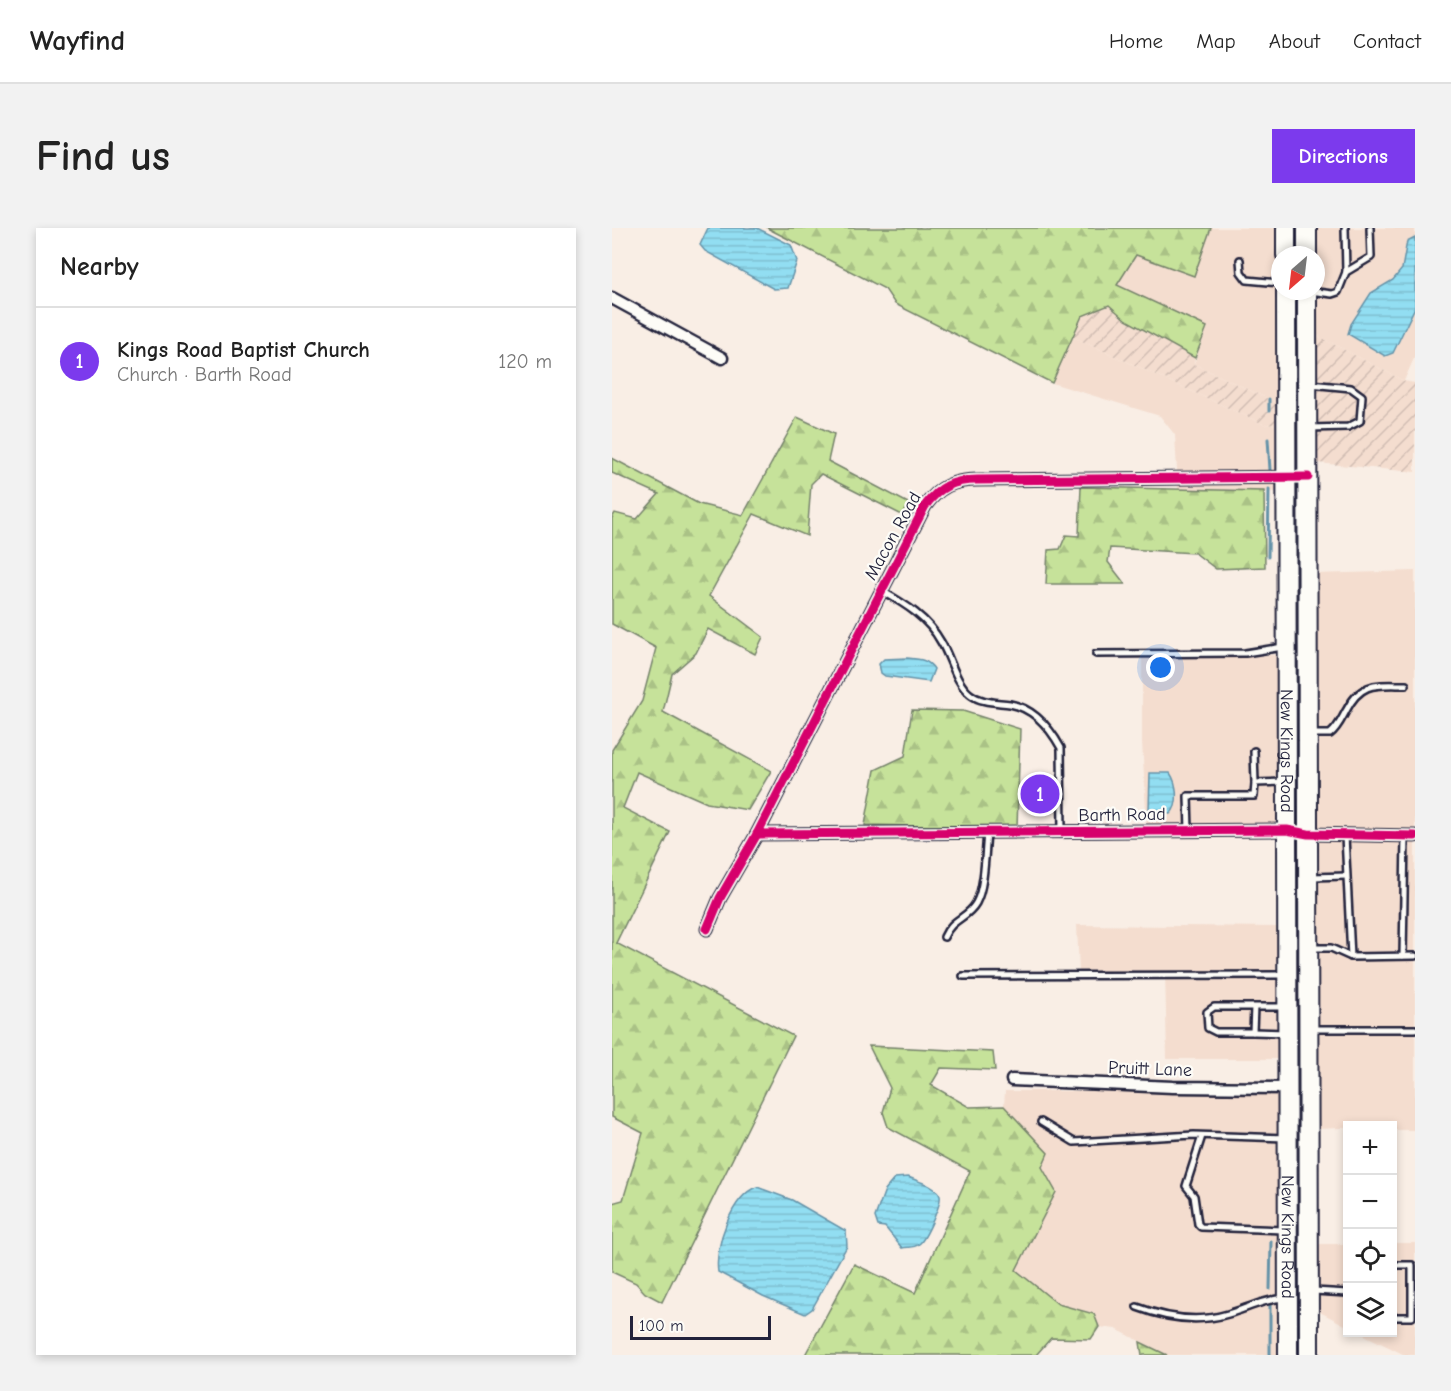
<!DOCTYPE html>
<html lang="en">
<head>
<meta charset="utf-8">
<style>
	:root { --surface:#fff; --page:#f2f2f2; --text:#222; --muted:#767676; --line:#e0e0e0; --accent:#7c3aed }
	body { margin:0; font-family:"Comic Neue",sans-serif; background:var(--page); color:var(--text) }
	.controls { position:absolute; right:18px; bottom:18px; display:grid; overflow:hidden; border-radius:0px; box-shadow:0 3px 9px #0003 }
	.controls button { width:54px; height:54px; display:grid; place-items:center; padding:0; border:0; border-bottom:2px solid var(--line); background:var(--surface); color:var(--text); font:30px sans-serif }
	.compass { position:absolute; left:659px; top:18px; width:54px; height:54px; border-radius:50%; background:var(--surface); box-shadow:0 3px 9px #0003; rotate:208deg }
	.scale { position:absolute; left:18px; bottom:15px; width:141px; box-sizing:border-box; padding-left:6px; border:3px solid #22223b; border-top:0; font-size:16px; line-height:21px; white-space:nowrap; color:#22223b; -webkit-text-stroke:4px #fdfcf7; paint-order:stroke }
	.you { position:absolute; left:549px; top:440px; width:21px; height:21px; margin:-15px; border:4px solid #fff; border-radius:50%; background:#1a73e8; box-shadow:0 0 0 9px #1a73e833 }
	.badge { display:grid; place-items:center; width:39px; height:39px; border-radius:50%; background:var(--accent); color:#fff; font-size:20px; font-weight:700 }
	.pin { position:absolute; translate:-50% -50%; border:3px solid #fff; box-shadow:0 2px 6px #0006 }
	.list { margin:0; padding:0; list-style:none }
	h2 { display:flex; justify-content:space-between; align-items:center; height:78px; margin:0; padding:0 24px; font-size:26px }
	h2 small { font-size:20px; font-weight:400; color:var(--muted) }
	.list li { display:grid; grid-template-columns:39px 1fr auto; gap:18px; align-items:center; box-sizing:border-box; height:108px; padding:0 24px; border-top:2px solid var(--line) }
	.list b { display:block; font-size:22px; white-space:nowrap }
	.list p { margin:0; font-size:20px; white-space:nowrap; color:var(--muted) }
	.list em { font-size:20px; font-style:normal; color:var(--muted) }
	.icon { flex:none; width:33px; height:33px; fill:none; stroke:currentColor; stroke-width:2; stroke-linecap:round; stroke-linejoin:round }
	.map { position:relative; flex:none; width:803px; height:1127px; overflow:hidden; border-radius:0px }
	header { display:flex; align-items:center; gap:36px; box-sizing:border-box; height:84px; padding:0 30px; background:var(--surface); border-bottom:2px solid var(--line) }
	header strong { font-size:28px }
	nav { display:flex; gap:33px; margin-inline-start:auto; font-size:21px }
	.intro { display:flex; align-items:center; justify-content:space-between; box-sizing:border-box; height:144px; padding:0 36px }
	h1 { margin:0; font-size:42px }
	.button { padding:15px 27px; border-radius:0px; background:var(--accent); color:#fff; font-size:21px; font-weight:700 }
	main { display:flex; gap:36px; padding:0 36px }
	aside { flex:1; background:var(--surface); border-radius:0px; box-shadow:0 3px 9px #0003 }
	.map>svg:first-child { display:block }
</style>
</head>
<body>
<header>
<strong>Wayfind</strong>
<nav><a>Home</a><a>Map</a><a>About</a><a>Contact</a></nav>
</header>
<div class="intro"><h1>Find us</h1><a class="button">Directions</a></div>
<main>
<aside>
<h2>Nearby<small></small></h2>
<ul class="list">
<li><span class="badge">1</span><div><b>Kings Road Baptist Church</b><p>Church · Barth Road</p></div><em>120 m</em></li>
</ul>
</aside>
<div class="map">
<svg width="803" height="1127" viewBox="0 0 803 1127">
	<defs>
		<pattern id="industrial-furrows" width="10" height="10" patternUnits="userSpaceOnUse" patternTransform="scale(1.5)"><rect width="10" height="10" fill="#f4ddcf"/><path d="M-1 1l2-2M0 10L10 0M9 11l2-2" fill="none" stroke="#d1bdb3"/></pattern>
		<pattern id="forest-firs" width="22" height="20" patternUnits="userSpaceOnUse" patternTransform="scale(1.5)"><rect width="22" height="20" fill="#c6e29a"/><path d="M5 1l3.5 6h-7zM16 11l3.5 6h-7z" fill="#aac286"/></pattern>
		<pattern id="water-rules" width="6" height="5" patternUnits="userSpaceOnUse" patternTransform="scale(1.5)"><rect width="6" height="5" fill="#92def2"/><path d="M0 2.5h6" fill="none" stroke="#7ebed0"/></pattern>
	</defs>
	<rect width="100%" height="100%" fill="#f9eee5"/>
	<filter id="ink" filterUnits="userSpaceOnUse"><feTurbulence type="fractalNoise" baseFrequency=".0167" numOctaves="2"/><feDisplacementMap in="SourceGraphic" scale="12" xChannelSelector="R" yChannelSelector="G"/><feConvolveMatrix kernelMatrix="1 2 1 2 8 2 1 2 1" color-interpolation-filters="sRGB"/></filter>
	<g filter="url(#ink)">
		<g fill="#f4ddcf">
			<path d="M599 0H667L669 177 582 136 595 99 505 58 524 27 582 48Z"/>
			<path d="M704 0H803V128L792 153 702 106Z"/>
			<path d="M461 109 651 196 668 197V264L566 261 563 207 548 188 440 155Z"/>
			<path d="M803 343V902H781L780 898 704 901 701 346Z"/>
			<path d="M530 426 671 427 669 598 535 600 530 514Z"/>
			<path d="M465 697 669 699 670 831H555L553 743 467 744Z"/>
			<path d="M393 863H672L671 1127H555L504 1101 487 1099 482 1086 446 1076 404 1042 444 964 430 939 436 925 392 878Z"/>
			<path d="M781 1015H803V1127H793L748 1105 780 1104Z"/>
			<path d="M703 1016H735V1098L702 1081Z"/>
		</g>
		<g fill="url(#industrial-furrows)">
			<path d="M497 77 514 92 583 130 582 136 669 177 668 197 651 196 461 109 470 88Z"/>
			<path d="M702 106 792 153 803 155V244L705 235Z"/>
		</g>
		<g fill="url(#forest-firs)" stroke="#74826a" stroke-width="1.5">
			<path d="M155 0H599L582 48 524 27 505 57 595 99 583 130 514 92 497 77 470 88 440 155 283 76 273 61Z"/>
			<path d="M185 189 222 206 216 233 298 276 290 287 209 246 199 256 195 308 142 286 97 368 151 409 143 426 96 401 84 425 60 446 51 484 159 543 136 582 95 575 25 544 11 580 58 604 4 715 181 808 50 1074 33 1065 24 1055 0 1044V975L11 972 31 905 0 889V522L30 473 44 420 0 396V290L3 285 25 291 47 266 0 245V230L87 276 131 287Z"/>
			<path d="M469 259 652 263 653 339 604 341 583 325 498 320 496 334 513 356H434L436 322 448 321 454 307 467 308Z"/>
			<path d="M300 482 351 483 408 501 405 600 253 597 263 542 293 528Z"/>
			<path d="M257 818 381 824 383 842 329 840 319 857 357 879 392 878 436 925 430 939 444 964 404 1042 446 1076 482 1086 487 1099 479 1111 439 1110 424 1127H193L242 1036 303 1065 358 943 276 899 271 884 278 860Z"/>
			<path d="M528 1114 555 1127H530Z"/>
		</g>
		<g fill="url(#water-rules)" stroke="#6593a9" stroke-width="1.5">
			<path d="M96 0H145L179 17 185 33 176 60 162 61 93 23 88 17Z"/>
			<path d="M803 9V79L781 125 773 128 736 106 739 96 759 65 781 52 790 41 795 13Z"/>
			<path d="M295 430C306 431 316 431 322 441L317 454 273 448 269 445 267 436 272 431Z"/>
			<path d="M538 545H558C565 555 568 577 558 586L537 583Z"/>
			<path d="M296 949C305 953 325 958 328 968 330 975 313 1012 307 1016 301 1021 295 1018 290 1020L273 999 266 998 263 989 273 962 283 950Z"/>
			<path d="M145 959 180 972 234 1003 235 1018 200 1081 193 1086 151 1068 106 1044C102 1019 120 967 145 959Z"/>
		</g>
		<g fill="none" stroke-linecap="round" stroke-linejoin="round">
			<g stroke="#6593a9" stroke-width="3">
				<path d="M657 183V171"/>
				<path d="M656 211 658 242"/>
				<path d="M656 329 657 261"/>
				<path d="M658 1061 659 1013"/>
				<path d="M658 1077V1127"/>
			</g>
			<defs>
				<g id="lane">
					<path d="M733 0 734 44"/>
					<path d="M628 32 629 44 635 52 668 55"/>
					<path d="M698 63 720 66 726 64 734 44 759 29 758 0"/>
					<path d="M697 200 736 199 748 193 750 168 739 160 698 156"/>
					<path d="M270 363C293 376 316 390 329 414 339 430 343 454 358 466 369 475 384 474 398 476 421 480 438 500 449 520L450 604"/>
					<path d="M484 426 633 425 671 419"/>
					<path d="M698 506H718C726 500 729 492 734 483 749 453 765 457 794 457"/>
					<path d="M642 523 643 555 671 554"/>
					<path d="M577 602 576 568H642L643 555"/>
					<path d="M733 608 739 729"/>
					<path d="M700 649 734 648"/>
					<path d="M332 709C340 690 355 691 364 675 373 659 373 624 375 605"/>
					<path d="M698 720H719L739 729 803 728"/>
					<path d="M791 728 793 608"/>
					<path d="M351 748 674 747"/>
					<path d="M642 779 641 804H604L596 800 595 784 602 779H674"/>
					<path d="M698 801H803"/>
					<path d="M641 804 673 805"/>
					<path d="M429 894 462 914 582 907 674 910"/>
					<path d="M590 908 574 958 582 968 586 996 589 999 672 1002"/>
					<path d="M780 1037H800V1089H780"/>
					<path d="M702 1063 736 1065"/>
					<path d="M525 1079C554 1090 586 1095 616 1086 636 1080 653 1071 674 1070"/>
				</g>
				<g id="street">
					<path d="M0 70 110 130"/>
					<path d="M145 606 675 602 696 606 803 608"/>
					<path d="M95 701 108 670 145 606 313 278C327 259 341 252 365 252L696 249"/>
					<path d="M400 852 561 859 676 860"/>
				</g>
				<g id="highway">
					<path d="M674 0V27"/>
					<path d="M695 0V27"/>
					<path id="s1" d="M674 63 676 1127"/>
					<path d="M695 63 697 1127"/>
				</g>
			</defs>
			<use href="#lane" stroke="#22223b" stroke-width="10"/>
			<use href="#street" stroke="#22223b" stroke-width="15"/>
			<use href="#highway" stroke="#22223b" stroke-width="22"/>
			<use href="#lane" stroke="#fdfcf7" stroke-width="5"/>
			<use href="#street" stroke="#fdfcf7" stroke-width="10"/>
			<use href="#highway" stroke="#fdfcf7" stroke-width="18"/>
			<defs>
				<g id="cycleway">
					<path d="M145 606 675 602 696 606 803 608"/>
					<path d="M95 701 108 670 145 606 313 278C327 259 341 252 365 252L696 249"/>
				</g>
			</defs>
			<use href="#cycleway" stroke="#fdfcf7" stroke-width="13"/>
			<use href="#cycleway" stroke="#d6006c" stroke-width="9"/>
		</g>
	</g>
	<g text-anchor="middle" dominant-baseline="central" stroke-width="4.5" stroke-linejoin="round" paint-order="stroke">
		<g font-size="18" fill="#22223b" stroke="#fdfcf7">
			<text transform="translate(281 308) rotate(-61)">Macon Road</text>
			<text stroke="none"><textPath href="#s1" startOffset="460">New Kings Road</textPath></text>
			<text transform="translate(510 587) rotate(-1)">Barth Road</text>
			<text transform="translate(538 841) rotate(2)">Pruitt Lane</text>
			<text stroke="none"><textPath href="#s1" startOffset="946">New Kings Road</textPath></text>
		</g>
	</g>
</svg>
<div class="controls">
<button>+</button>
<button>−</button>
<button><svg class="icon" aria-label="locate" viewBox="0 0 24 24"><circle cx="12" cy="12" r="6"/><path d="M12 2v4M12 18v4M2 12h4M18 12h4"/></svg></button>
<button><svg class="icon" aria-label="layers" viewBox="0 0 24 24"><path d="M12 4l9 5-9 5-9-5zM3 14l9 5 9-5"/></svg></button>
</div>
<svg class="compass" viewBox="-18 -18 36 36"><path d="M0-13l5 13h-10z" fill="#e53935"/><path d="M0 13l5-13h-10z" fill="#767676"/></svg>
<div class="scale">100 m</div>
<div class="you"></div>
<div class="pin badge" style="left:428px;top:566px">1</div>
</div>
</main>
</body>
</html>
